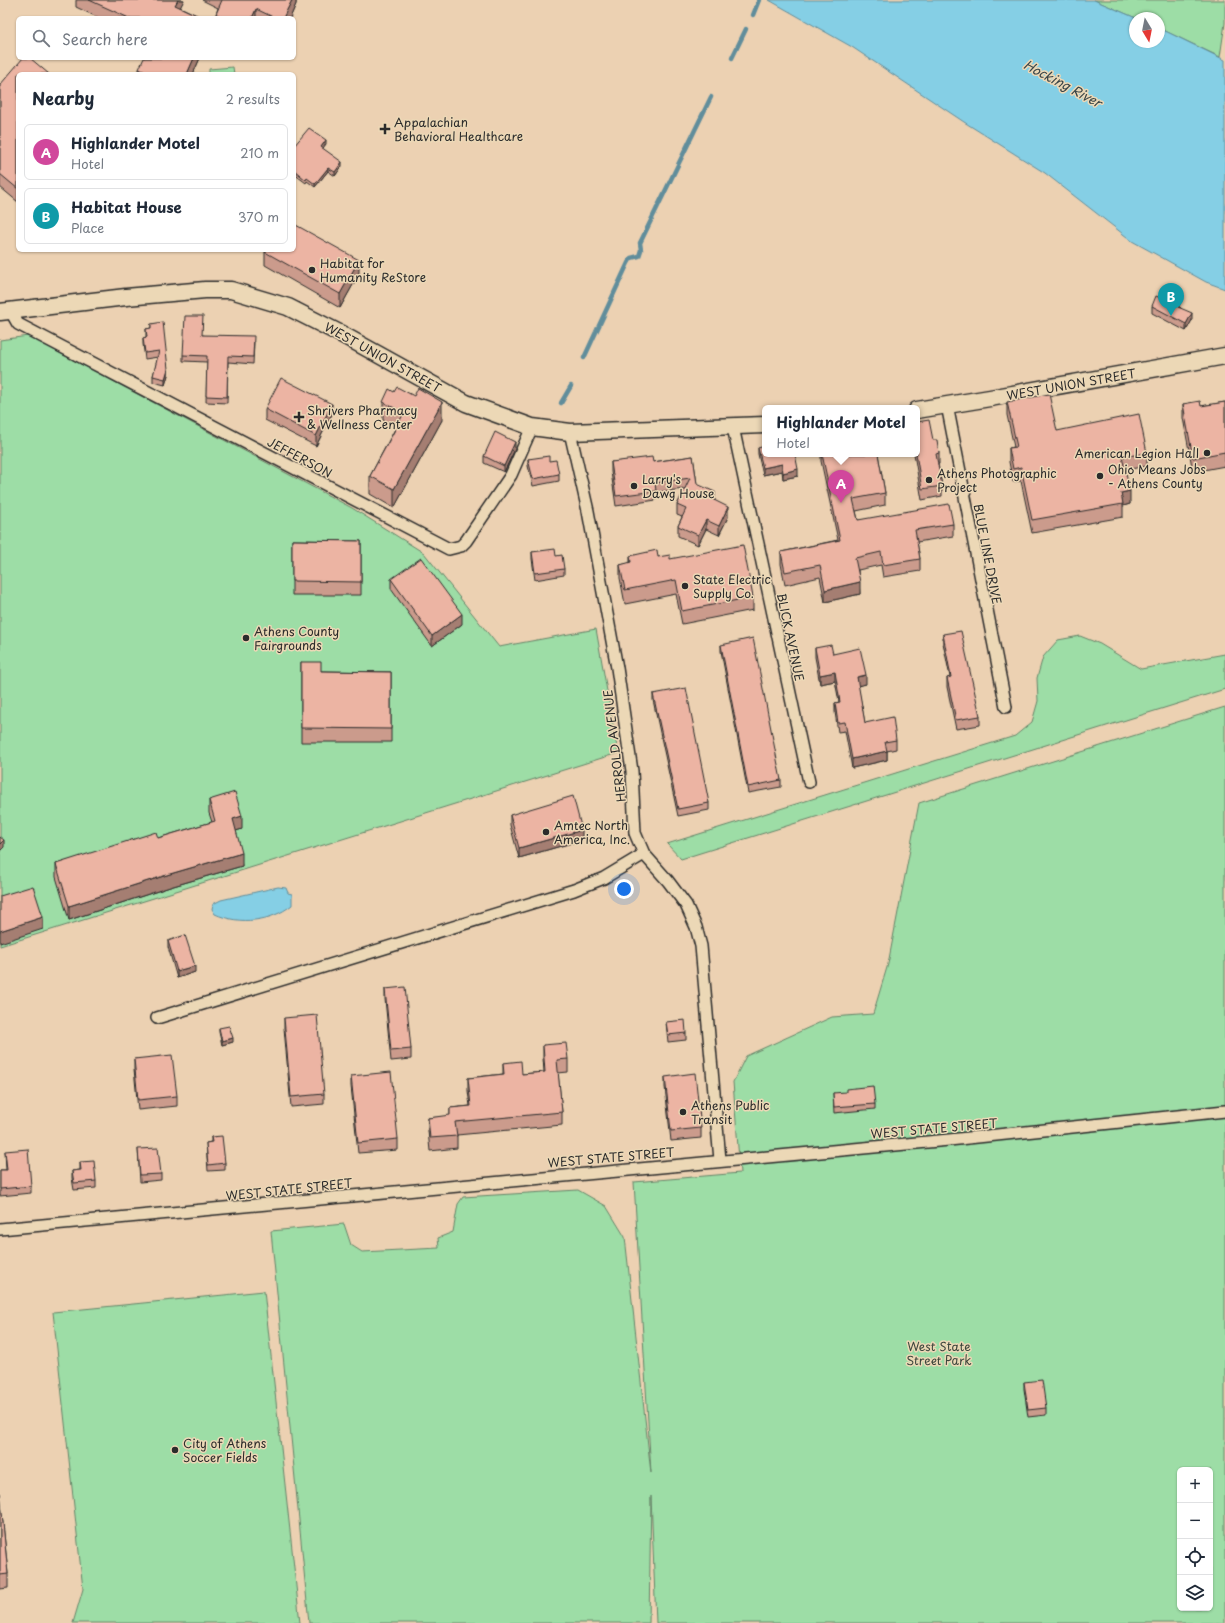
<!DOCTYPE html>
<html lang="en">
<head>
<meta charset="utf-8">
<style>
	:root { --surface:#fff; --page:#f2f2f3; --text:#1f2937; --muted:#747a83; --line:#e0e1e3; --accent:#2b2b2b }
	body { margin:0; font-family:"Playpen Sans",sans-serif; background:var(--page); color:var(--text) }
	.controls { position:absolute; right:12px; bottom:12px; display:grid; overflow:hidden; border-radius:6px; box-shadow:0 1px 3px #0004 }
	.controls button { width:36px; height:36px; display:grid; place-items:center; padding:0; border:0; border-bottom:1px solid var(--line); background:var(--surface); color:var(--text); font:20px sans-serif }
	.compass { position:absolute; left:1129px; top:12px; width:36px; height:36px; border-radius:50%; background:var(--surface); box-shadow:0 1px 3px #0004; rotate:170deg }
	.you { position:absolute; left:624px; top:889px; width:14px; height:14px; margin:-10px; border:3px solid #fff; border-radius:50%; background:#1a73e8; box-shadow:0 0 0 6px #1a73e833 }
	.badge { display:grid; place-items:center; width:26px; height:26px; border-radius:50%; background:var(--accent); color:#fff; font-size:13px; font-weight:700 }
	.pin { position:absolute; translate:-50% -33px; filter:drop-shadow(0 1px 2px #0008) }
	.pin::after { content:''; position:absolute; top:21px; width:14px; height:12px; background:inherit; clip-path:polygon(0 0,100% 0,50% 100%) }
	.popup { position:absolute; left:762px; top:405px; width:158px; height:52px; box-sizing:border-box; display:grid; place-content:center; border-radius:6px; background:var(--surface); filter:drop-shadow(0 1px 3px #0005); font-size:13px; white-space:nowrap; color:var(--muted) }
	.popup b { font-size:15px; color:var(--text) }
	.popup::after { content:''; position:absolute; left:50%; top:100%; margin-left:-8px; border:8px solid transparent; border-top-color:var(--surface) }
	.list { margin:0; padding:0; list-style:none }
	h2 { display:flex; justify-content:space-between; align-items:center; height:52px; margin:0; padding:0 16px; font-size:17px }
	h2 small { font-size:13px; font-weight:400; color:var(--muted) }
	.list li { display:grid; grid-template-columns:26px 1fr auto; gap:12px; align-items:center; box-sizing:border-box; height:56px; margin:0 8px 8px; padding:0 8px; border:1px solid var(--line); border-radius:6px }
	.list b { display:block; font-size:15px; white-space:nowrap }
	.list p { margin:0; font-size:13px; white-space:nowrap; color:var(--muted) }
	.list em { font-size:13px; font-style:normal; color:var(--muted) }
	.icon { flex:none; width:22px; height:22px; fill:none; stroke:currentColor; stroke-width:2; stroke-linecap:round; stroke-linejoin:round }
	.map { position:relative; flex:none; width:1225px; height:1623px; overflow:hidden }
	.search { position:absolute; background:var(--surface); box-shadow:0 1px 3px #0004; left:16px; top:16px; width:280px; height:44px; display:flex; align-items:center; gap:10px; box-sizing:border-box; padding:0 14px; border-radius:6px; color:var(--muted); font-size:15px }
	.panel { position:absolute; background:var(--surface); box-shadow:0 1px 3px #0004; left:16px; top:72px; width:280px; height:180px; border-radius:6px }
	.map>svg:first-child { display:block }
</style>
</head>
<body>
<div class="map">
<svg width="1225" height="1623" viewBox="0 0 1225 1623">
	<rect width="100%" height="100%" fill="#ecd1b2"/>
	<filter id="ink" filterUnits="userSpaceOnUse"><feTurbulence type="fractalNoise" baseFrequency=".025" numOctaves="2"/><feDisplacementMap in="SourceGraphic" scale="8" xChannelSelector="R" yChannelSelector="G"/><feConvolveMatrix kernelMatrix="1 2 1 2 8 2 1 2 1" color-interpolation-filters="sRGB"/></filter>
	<g filter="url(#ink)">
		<g fill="#9ddda6" stroke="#648468" fill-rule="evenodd">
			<path d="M1094 0H1225V23L1220 57 1159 28V18H1136Z"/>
			<path d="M233 67 234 74H209V69Z"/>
			<path d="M28 336 352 508 424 553 499 647 596 629 618 753 0 946V340Z"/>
			<path d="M1080 636 1100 644 1141 669 1225 654V689L681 859 667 844 1015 736 1032 722 1038 701 1037 678 1043 657 1058 640Z"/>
			<path d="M1225 707V1623H656L651 1496 649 1623H309L271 1231 344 1224 351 1245 362 1252 439 1248 438 1238 453 1232 458 1204 463 1197 578 1190 606 1206 625 1237 651 1473 634 1182 740 1173 733 1082 746 1056 832 1017 873 1014 888 964 919 803ZM1180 1470H1210V1608H1180Z"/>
			<path d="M264 1291 300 1623H73L83 1589 53 1312Z"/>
		</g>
		<g fill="#85cfe5" stroke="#618d9b">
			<path d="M769 0H1094L1136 18 1135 42H1159V28L1225 60V289L1206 282 1132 241 1045 173 964 122 852 47Z"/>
			<path d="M278 887 286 888 288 893 292 894V905C271 922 239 925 215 914L212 909 213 904 221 900Z"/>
		</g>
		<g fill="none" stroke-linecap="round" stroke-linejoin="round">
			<g stroke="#618d9b" stroke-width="4.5">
				<path d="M753 15 759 0"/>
				<path d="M732 58 746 29"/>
				<path d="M584 358 628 263 631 258 639 256 641 250 640 243 711 97"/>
				<path d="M561 403 571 386"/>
			</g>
			<defs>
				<g id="minor">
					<path d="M10 310 18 324 449 549 461 546 466 541 511 475 532 427"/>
					<path d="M947 405 1006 707"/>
					<path d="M733 427 809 782"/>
					<path d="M570 432 588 511 617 668 632 771 635 833 644 854 668 881 686 905 696 927 701 946 720 1160"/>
					<path d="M157 1018 574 890 604 878 644 854"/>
					<path d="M0 1229 949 1140 1225 1111"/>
				</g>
				<g id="secondary">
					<path d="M0 312 126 297 205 290H231L288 307 343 335 466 403 532 427 570 432 765 425"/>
					<path d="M917 410 990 398 1225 356"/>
				</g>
			</defs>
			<use href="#minor" stroke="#2b2b2b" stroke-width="14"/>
			<use href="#secondary" stroke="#2b2b2b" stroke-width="19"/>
			<use href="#minor" stroke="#ecd8b6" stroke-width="11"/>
			<use href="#secondary" stroke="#ecd8b6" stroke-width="16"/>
		</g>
		<g fill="#cb9b8c" stroke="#2b2b2b">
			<path d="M76 0H184L180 7 203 18H99L76 7Z"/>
			<path d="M202 0H296V4L290 18H216V14L218 8Z"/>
			<path d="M200 58 193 74H139V69Z"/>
			<path d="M18 74V202L0 187V85Z"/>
			<path d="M326 144 322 148 342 166 335 176 328 171 315 187 307 181 306 183 294 174V146Z"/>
			<path d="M265 252 359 274 340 308 265 265Z"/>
			<path d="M1152 306 1180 307 1192 320 1186 331 1152 313Z"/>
			<path d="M151 324 168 375 165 385 153 382V376L158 357 145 359 143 344V338L146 337V329L151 328Z"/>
			<path d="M202 335 254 342 253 364 228 362 227 403 206 402 207 362 183 361V355Z"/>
			<path d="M383 402 442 420 394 508 370 494V476L396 427 383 420Z"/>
			<path d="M1007 402 1057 431 1147 453V466L1125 470 1130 504 1123 506V517L1032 533 1021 481 1013 482 1009 462V448L1014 447 1007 415Z"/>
			<path d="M1225 402V466L1193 472 1183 418V404L1201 406Z"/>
			<path d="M265 409 332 414 316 446 265 420Z"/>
			<path d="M933 440 939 453V464H938L942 486V496L922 500 914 454H917Z"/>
			<path d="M758 448 798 476 783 479 782 471 763 475 758 454Z"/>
			<path d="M515 449 504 472 484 463V456Z"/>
			<path d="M821 454H878L885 493V505L856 511 858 520 953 524V536L917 542 920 559V571L883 577 881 565 858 570 860 594 825 602 820 577 785 585 781 564V552L838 540 821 461Z"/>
			<path d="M693 456 697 484 715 501 728 517 719 535 706 529 698 545 678 536V526L682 517 677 515V505L685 489 656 492V500L616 506 611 472V462H653Z"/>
			<path d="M528 459 549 461 559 474V481L533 486 528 466Z"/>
			<path d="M292 540 361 541V595H292Z"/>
			<path d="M532 552 556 556 564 569V575L535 580 532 559Z"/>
			<path d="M630 556 658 557 670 559 753 597V610L682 624 676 594 625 604 620 578V565L630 563Z"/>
			<path d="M391 579 462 624 432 646 391 589Z"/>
			<path d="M943 634 980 716V725L956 729 947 687V678L950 677 943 643Z"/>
			<path d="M721 645 781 780V787L748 793 721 651Z"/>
			<path d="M815 648 833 654 866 684 858 686 865 723 896 740V749L887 751V760L852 768 845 731 838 732 835 712V703L839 702 835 681 820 684 815 657Z"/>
			<path d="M301 662 321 671 391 672V742H301Z"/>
			<path d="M653 694 709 803V810L678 816 653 700Z"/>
			<path d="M209 800 242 829 236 831 242 866 170 887 69 920 56 877V864L158 838 212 822 209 813Z"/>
			<path d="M510 815 582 840 519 858 510 825Z"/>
			<path d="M168 941 195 972 177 978 168 947Z"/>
			<path d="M385 989 411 1049V1059L391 1061 385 999Z"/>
			<path d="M284 1018 324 1094V1104L291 1107 284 1028Z"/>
			<path d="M666 1022 686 1033V1040L668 1042Z"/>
			<path d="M219 1028 233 1042 222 1045 219 1032Z"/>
			<path d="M543 1045 568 1059V1072L558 1073 562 1112V1125L457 1135V1148L430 1151 428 1131V1118L450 1116V1108L470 1106 468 1091V1078L503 1074V1063L522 1074 544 1072 543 1058Z"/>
			<path d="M134 1059 177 1096V1106L138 1110 134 1069Z"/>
			<path d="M351 1076 398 1139V1150L358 1153 351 1086Z"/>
			<path d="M665 1077 701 1128V1138L671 1141 665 1087Z"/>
			<path d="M833 1093 875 1104V1109L834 1113Z"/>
			<path d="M211 1137 225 1163V1170L208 1171 206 1143 211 1142Z"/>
			<path d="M138 1149 161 1174V1180L140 1182Z"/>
			<path d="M5 1151 31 1186V1193L0 1196V1170H6Z"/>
			<path d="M80 1162 96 1181V1188L74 1190 72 1178V1171L80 1170Z"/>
			<path d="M1024 1382 1046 1408V1415L1028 1417 1024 1389Z"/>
			<path d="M0 1493 8 1574V1588L0 1589Z"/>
		</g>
		<g fill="#a57e72" stroke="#2b2b2b">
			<path d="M178 0H184L175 18V5Z"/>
			<path d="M292 0H296V4L290 18H283Z"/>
			<path d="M256 9V18H252Z"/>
			<path d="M194 58H200L193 74H187Z"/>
			<path d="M326 140V144L321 151V147Z"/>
			<path d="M342 162V166L335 176V172Z"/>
			<path d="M328 168V171L315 187V184Z"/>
			<path d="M359 260V274L340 308V294Z"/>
			<path d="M1192 313V320L1186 331V324Z"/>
			<path d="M168 369V375L165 385V379Z"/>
			<path d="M442 402V420L394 508V489Z"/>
			<path d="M332 404V414L316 446V436Z"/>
			<path d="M515 442V449L504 472V466Z"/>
			<path d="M782 464V471L763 475V468Z"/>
			<path d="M798 469V476L783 479V473Z"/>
			<path d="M1130 491V504L1123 506 1121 493Z"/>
			<path d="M715 492V502L712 499Z"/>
			<path d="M728 507V517L719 535V526Z"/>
			<path d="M706 520V529L698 545V535Z"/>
			<path d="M860 582V594L825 602V590Z"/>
			<path d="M462 614V624L432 646V636Z"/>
			<path d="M835 672V681L820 684V675Z"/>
			<path d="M866 675V684L857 686V677Z"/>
			<path d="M887 751V760L852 768V759Z"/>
			<path d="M242 816V829L233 832V819Z"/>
			<path d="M582 830V840L519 858V848Z"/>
			<path d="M4 840V847L0 851V844Z"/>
			<path d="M242 853V866L170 887 69 920V906L170 874Z"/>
			<path d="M43 917V929L0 943V931Z"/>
			<path d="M195 966V972L177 978V971Z"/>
			<path d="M233 1038V1042L222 1045V1041Z"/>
		</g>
		<g fill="#ecb4a3" stroke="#2b2b2b">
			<path d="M89 0H178L175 5 203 18H129Z"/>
			<path d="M222 0H292L283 18H275L256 9 252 18H225L216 14Z"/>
			<path d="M23 58H30L49 74H18V189L0 174V85Z"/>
			<path d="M144 58H194L187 74H150L139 69Z"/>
			<path d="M309 128 326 140 321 147 342 162 335 172 328 168 315 184 307 178 306 180 294 170V146Z"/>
			<path d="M294 224 359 260 340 294 265 252 266 250H294Z"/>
			<path d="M1156 296 1167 301 1169 298 1180 304 1178 307 1192 313 1186 324 1152 306Z"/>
			<path d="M185 316H203L202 335 254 336 253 357 228 356 227 397 206 396 207 356 183 355Z"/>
			<path d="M163 322 168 369 165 379 153 376 159 351 145 353 143 338 147 337 146 329 151 328V324Z"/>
			<path d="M281 378 332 404 316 436 265 409Z"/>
			<path d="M397 387 414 396 418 388 442 402 394 489 370 476 404 413 383 402 389 389 394 392Z"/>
			<path d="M1049 394 1057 431 1139 414 1147 453 1122 457 1130 491 1121 493 1123 504 1032 520 1021 467 1013 469 1009 448 1017 447 1007 402Z"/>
			<path d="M1200 401 1201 406 1225 402V452L1193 458 1183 404Z"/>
			<path d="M929 420 933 440H937L939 453 936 454 942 486 922 489 916 454H917V422Z"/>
			<path d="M495 432 515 442 504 466 484 456Z"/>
			<path d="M765 446V454H795L798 469 783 473 782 464 763 468 758 448Z"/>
			<path d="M822 454H878L885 493 853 499 858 520 949 504 953 524 915 530 920 559 883 565 881 552 855 558 860 582 825 590 820 565 785 572 781 552 840 540Z"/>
			<path d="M549 456V461L556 460 559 474 533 479 528 459Z"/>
			<path d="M693 456 697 484 715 492 712 499 728 507 719 526 706 520 698 535 678 526 686 509 677 505 690 478 655 483 656 491 616 496 611 462 652 457 653 462Z"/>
			<path d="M292 540 361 541V582L292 581Z"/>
			<path d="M743 545 753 597 682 611 676 580 625 590 620 565 631 562 630 556 657 550 658 557 670 555V559Z"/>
			<path d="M555 549 556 556 562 555 564 569 535 573 532 552Z"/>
			<path d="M421 558 462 614 432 636 391 579Z"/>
			<path d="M961 631 980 716 956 720 947 678 951 677 943 634Z"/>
			<path d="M753 638 781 780 748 787 721 645Z"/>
			<path d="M831 645 833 654 860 648 866 675 857 677 865 723 893 717 896 740 885 742 887 751 852 759 845 722 838 723 835 703 840 702 835 672 820 675 815 648Z"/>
			<path d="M301 662H321V671L391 672V729L301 728Z"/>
			<path d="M686 688 709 803 678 809 653 694Z"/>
			<path d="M235 792 242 816 233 819 242 853 170 874 69 906 56 864 156 832 158 838 215 821 209 800Z"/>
			<path d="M573 796 582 830 519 848 510 815Z"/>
			<path d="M0 837 4 840 0 844Z"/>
			<path d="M33 886 43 917 0 931V896Z"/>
			<path d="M185 935 195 966 177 971 168 941Z"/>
			<path d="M405 987 411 1049 391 1051 385 989Z"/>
			<path d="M317 1015 324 1094 291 1097 284 1018Z"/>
			<path d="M685 1020 686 1033 668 1035 666 1022Z"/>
			<path d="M229 1026 233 1038 222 1041 219 1028Z"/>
			<path d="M566 1043 568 1059 557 1060 562 1112 455 1122 457 1136 430 1138 428 1118 450 1115V1108L471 1106 468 1078 504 1074 503 1063 521 1061 522 1074 545 1072 543 1045Z"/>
			<path d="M172 1055 177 1096 138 1100 134 1059Z"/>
			<path d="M391 1072 398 1139 358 1143 351 1076Z"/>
			<path d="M695 1073 701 1128 671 1131 665 1077Z"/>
			<path d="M873 1086 875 1104 834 1107 833 1093 846 1092V1089Z"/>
			<path d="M222 1136 225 1163 208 1165 206 1143 212 1142 211 1137Z"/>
			<path d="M158 1148 161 1174 140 1175 138 1149Z"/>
			<path d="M28 1149 31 1186 0 1189V1170H7L5 1151Z"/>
			<path d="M94 1161 96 1181 74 1183 72 1171 81 1170 80 1162Z"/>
			<path d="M1042 1380 1046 1408 1028 1410 1024 1382Z"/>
			<path d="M0 1493 8 1574 0 1575Z"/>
		</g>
	</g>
	<g fill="#2b2b2b" stroke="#ecd8b6" stroke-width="1.5">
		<path d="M383 123h4v4h4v4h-4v4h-4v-4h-4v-4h4z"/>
		<circle cx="312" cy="270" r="4"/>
		<path d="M297 411h4v4h4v4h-4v4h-4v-4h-4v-4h4z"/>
		<circle cx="1207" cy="453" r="4"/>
		<circle cx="1100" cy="476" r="4"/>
		<circle cx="929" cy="480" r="4"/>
		<circle cx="634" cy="486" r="4"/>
		<circle cx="685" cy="586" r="4"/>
		<circle cx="246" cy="638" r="4"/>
		<circle cx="546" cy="832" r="4"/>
		<circle cx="683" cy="1112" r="4"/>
		<circle cx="175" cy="1450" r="4"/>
	</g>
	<g text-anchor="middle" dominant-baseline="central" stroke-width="3" stroke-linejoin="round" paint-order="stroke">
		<g font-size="12" fill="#2b2b2b" stroke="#ecd8b6" text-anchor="start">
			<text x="394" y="122">Appalachian<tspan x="394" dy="14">Behavioral Healthcare</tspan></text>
			<text x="320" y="263">Habitat for<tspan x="320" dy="14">Humanity ReStore</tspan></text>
			<text x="307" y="410">Shrivers Pharmacy<tspan x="307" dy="14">&amp; Wellness Center</tspan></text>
			<text x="1199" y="453" text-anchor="end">American Legion Hall</text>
			<text x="1108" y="469">Ohio Means Jobs<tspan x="1108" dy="14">- Athens County</tspan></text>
			<text x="937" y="473">Athens Photographic<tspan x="937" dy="14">Project</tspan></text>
			<text x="642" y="479">Larry's<tspan x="642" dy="14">Dawg House</tspan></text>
			<text x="693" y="579">State Electric<tspan x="693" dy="14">Supply Co.</tspan></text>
			<text x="254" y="631">Athens County<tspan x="254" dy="14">Fairgrounds</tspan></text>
			<text x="554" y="825">Amtec North<tspan x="554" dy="14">America, Inc.</tspan></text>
			<text x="691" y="1105">Athens Public<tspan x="691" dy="14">Transit</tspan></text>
			<text x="183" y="1443">City of Athens<tspan x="183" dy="14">Soccer Fields</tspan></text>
		</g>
		<g font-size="12" fill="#2b2b2b" stroke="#ecd8b6">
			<text transform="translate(383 357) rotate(29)">WEST UNION STREET</text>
			<text transform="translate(1071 384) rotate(-10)">WEST UNION STREET</text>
			<text transform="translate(300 457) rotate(28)">JEFFERSON</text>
			<text transform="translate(988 554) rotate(79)">BLUE LINE DRIVE</text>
			<text transform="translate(791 637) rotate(78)">BLICK AVENUE</text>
			<text transform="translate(614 746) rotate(-97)">HERROLD AVENUE</text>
			<text transform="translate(934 1128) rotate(-5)">WEST STATE STREET</text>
			<text transform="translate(611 1157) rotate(-5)">WEST STATE STREET</text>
			<text transform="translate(289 1189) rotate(-6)">WEST STATE STREET</text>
		</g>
		<g font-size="12" fill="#3c463d" stroke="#ecd8b6">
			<text x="939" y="1346">West State<tspan x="939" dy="14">Street Park</tspan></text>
		</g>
		<g font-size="13" font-style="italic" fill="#384447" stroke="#ecd8b6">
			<text transform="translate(1063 83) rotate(28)">Hocking River</text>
		</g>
	</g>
</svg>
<div class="controls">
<button>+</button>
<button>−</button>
<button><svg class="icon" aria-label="locate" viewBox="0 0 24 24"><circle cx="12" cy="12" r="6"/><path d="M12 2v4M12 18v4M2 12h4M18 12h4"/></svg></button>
<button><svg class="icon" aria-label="layers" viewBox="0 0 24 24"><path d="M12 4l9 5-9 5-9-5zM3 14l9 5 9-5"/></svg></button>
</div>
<svg class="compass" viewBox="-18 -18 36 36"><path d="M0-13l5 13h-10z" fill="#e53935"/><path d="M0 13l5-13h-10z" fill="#747a83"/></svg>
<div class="you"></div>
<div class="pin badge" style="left:841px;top:503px;background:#d1479c">A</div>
<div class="popup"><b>Highlander Motel</b>Hotel</div>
<div class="pin badge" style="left:1171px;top:316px;background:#0f9aa8">B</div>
<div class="search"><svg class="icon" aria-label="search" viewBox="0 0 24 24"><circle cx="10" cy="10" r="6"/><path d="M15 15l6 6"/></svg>Search here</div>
<section class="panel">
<h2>Nearby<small>2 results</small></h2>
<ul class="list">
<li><span class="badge" style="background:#d1479c">A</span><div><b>Highlander Motel</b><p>Hotel</p></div><em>210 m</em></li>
<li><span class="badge" style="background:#0f9aa8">B</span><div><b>Habitat House</b><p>Place</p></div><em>370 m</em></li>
</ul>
</section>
</div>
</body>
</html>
